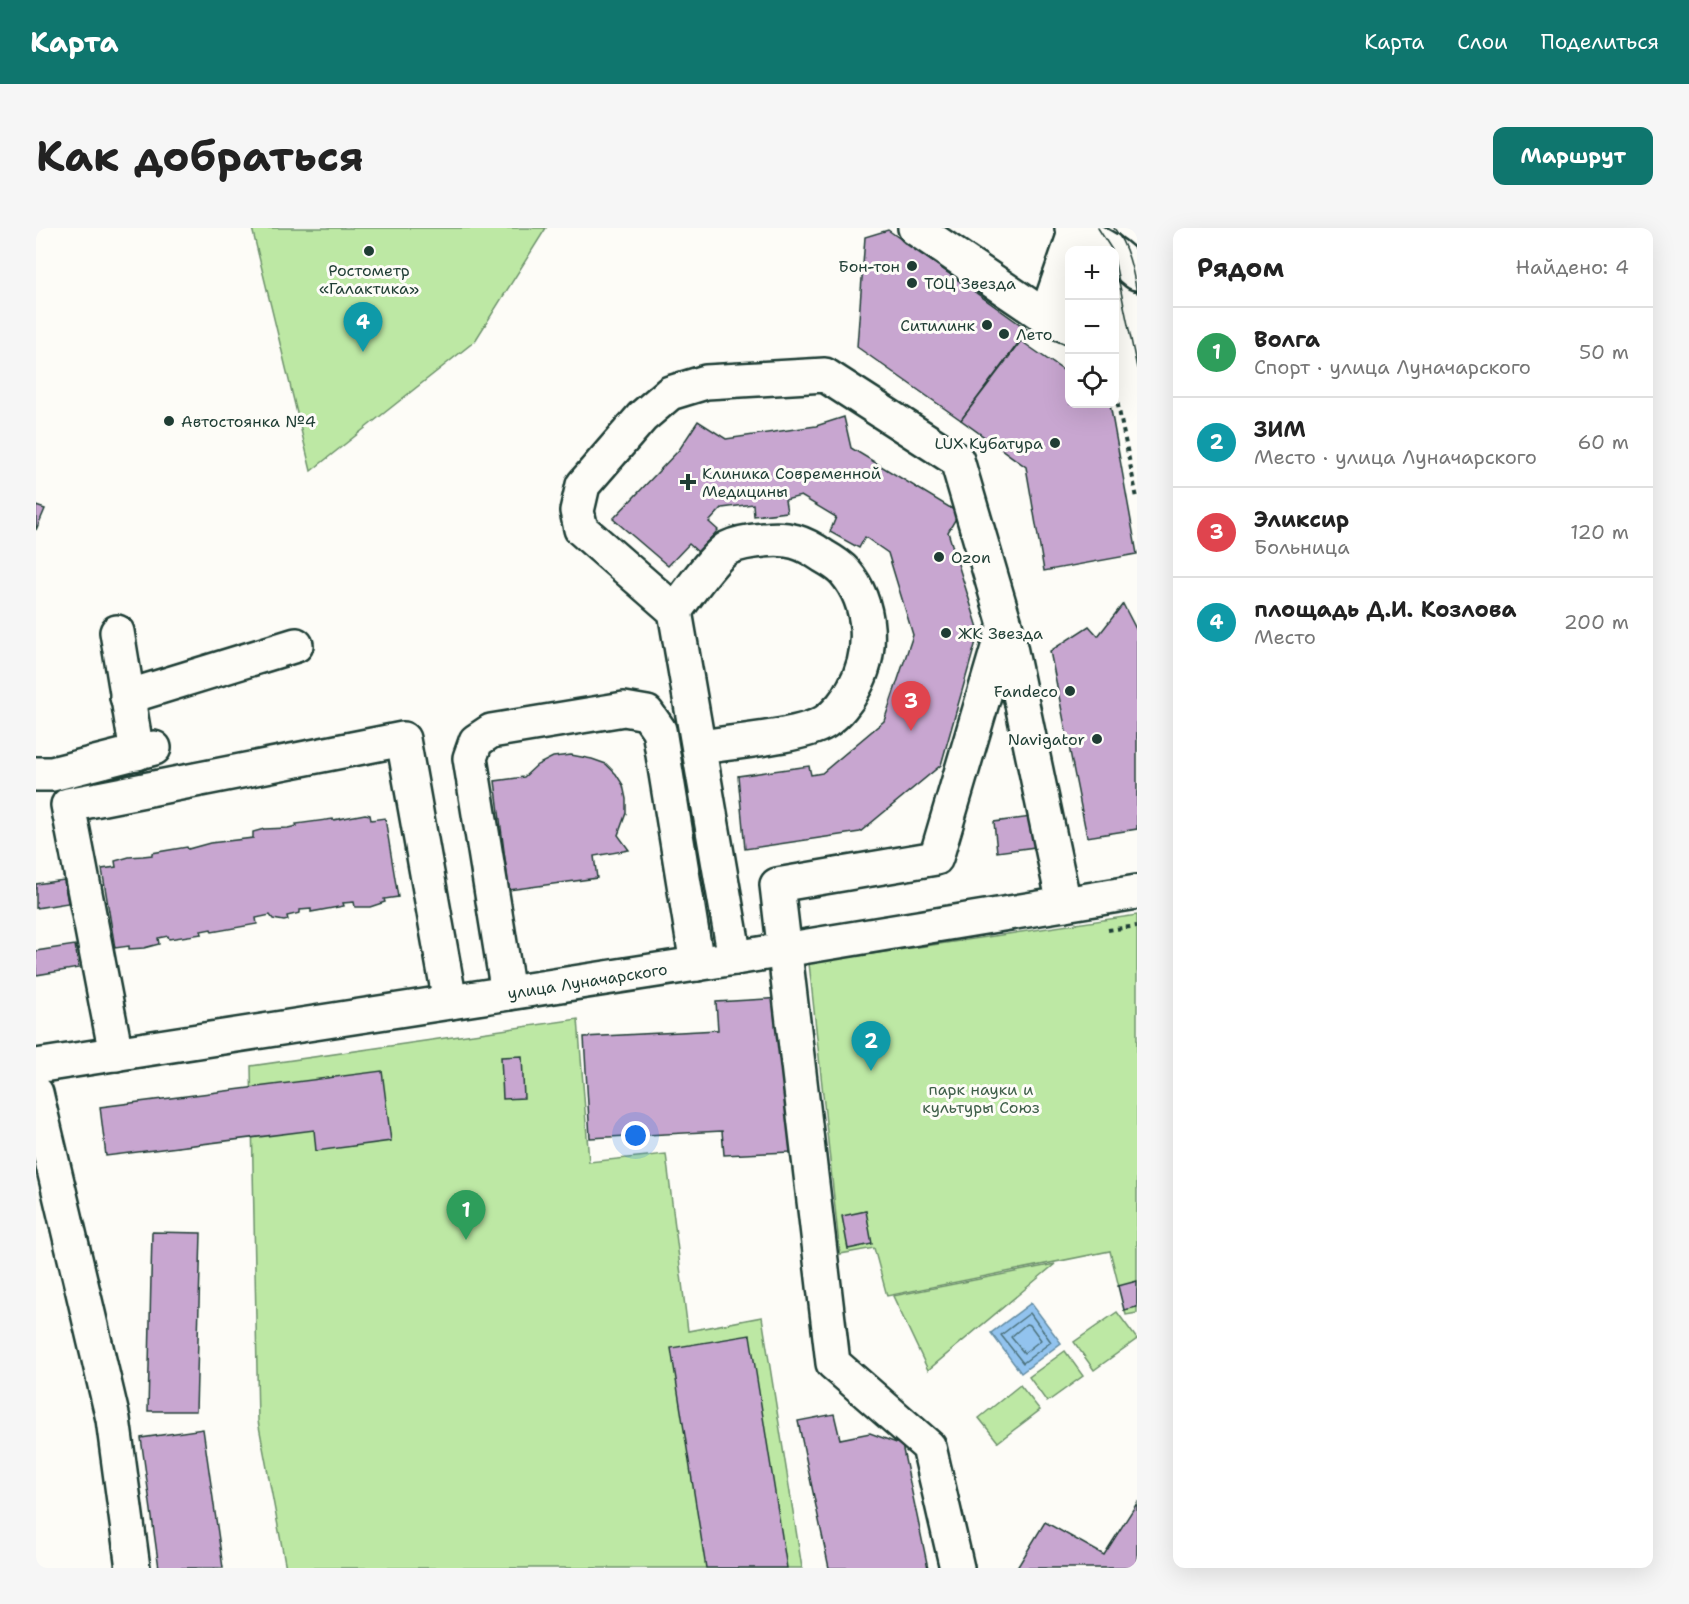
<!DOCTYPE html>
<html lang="ru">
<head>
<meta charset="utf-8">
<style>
	:root { --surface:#fff; --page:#f6f6f6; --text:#222; --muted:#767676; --line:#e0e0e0; --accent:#0f766e }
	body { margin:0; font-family:"Shantell Sans",sans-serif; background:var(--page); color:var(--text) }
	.controls { position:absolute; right:18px; top:18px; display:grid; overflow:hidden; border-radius:12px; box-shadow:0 6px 24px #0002 }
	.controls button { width:54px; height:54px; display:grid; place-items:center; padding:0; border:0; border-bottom:2px solid var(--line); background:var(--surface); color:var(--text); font:30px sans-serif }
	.you { position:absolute; left:600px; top:908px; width:21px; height:21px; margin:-15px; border:4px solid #fff; border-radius:50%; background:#1a73e8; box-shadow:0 0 0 9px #1a73e833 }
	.badge { display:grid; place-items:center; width:39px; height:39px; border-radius:50%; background:var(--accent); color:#fff; font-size:20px; font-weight:700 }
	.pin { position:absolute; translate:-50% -50px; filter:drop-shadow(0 2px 3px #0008) }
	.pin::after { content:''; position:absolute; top:32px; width:21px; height:18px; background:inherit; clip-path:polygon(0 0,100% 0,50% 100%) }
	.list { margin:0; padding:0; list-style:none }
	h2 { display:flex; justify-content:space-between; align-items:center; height:78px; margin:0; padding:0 24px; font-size:26px }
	h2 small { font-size:20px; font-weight:400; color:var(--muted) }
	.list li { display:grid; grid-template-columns:39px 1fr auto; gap:18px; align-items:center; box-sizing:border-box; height:90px; padding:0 24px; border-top:2px solid var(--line) }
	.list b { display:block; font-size:22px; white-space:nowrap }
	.list p { margin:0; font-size:20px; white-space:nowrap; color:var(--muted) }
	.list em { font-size:20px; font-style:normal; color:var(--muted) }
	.icon { flex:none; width:33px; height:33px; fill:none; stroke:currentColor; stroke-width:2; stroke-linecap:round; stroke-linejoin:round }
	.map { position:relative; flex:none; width:1101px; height:1340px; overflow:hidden; border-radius:12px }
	header { display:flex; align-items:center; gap:36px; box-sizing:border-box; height:84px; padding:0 30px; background:var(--accent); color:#fff }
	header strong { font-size:28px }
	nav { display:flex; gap:33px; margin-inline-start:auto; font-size:21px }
	.intro { display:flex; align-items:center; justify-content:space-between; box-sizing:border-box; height:144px; padding:0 36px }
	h1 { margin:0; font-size:42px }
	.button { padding:15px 27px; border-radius:12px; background:var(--accent); color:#fff; font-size:21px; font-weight:700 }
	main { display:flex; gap:36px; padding:0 36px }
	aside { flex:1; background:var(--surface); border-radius:12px; box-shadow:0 6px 24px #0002 }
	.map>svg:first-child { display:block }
</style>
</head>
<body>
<header>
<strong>Карта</strong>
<nav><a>Карта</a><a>Слои</a><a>Поделиться</a></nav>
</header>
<div class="intro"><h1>Как добраться</h1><a class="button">Маршрут</a></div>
<main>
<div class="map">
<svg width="1101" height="1340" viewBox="0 0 1101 1340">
	<rect width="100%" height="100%" fill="#fdfcf7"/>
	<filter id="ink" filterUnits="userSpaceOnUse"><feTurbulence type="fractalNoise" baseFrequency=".0167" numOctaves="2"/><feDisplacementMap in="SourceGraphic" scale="12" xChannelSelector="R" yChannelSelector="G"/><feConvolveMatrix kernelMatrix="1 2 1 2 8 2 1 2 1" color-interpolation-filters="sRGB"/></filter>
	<g filter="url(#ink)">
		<g fill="#bde8a4" stroke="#6e926c" stroke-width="1.5">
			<path d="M216 0H510L439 113 275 243Z"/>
			<path d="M1101 687V1085L1090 1087 1074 1023 851 1068 838 1020 804 1026 773 735Z"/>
			<path d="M542 791 553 934 630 926 652 1103 726 1089 766 1340H250L222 1193 215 838Z"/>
			<path d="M1019 1036 892 1142 857 1068Z"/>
			<path d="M1081 1084 1101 1111 1058 1142 1038 1114Z"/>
			<path d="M1029 1123 1047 1148 1011 1174 993 1149Z"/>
			<path d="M984 1157 1004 1182 962 1214 943 1190Z"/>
		</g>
		<path fill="#92c3ee" stroke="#648da4" stroke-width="1.5" d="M995 1075 1025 1115 985 1145 955 1105Z"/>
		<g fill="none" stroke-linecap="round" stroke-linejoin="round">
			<g stroke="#4d737e" stroke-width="1.5">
				<path d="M994 1085 1015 1114 987 1135 965 1107Z"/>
				<path d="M990 1096 994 1097 1005 1112 988 1125 975 1109Z"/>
			</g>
		</g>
		<g fill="#c8a6d0" stroke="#1f3d34" stroke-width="1.5">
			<path d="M852 2 992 102 925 192 821 119 829 9Z"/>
			<path d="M985 113 1034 147V176H1074L1101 326 1008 343 990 239 925 192Z"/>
			<path d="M808 189 815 220 923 285 912 304 943 403 905 537 824 604 709 621 702 548 773 538 775 547 786 545 848 493 877 407 852 325 829 309 823 320 794 304 800 289 765 268 749 272 751 284 718 288 717 276 686 280 673 294 682 302 662 324 653 316 632 338 577 291 643 222 662 193 690 211 780 198Z"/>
			<path d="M0 278 9 281 0 302Z"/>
			<path d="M1087 376 1101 403V601L1051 609 1014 423 1053 398 1062 408Z"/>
			<path d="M535 527 556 531 570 536 580 546 587 557 590 571V585L582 607 593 622 558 628 561 650 473 662 459 553 488 549 501 537 517 529Z"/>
			<path d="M329 586 334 587 335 592 349 590 362 669 348 671 349 674 334 679H319L318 674 307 675 308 678 275 684V681L264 682V685L251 688 252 692 248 693 237 691 234 687 220 690 221 696 176 704 175 701 165 703 166 706 133 711 132 708 122 710 123 716 108 720 93 721V718L79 720 66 641 80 639 79 633 93 629 107 628 116 627V625L151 619 152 621 174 615 217 610V604L228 601 252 600 261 598 260 596 297 591V592Z"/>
			<path d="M995 589 999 619 961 624 958 594Z"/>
			<path d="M28 652 32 675 0 680V656Z"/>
			<path d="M39 717 43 740 0 747V723Z"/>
			<path d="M746 770 754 924 688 927 686 903 554 910 548 809 682 802 680 774Z"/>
			<path d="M486 828 488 870 467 871 465 829Z"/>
			<path d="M346 843 355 913 280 923 278 902 70 928 64 879Z"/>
			<path d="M830 983 836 1016 812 1021 806 988Z"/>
			<path d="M116 1004 165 1005 160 1183H112Z"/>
			<path d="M1101 1053V1079L1088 1082 1082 1058Z"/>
			<path d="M714 1107 751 1340H670L635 1120Z"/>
			<path d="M798 1186 804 1211 834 1205 866 1217 892 1340H793L762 1193Z"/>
			<path d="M167 1201 187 1340H123L105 1210Z"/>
			<path d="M1101 1275V1340H981L1009 1294 1068 1327Z"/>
		</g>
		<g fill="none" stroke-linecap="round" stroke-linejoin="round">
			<defs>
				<g id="minor">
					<path d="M879 0 1010 89"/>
					<path d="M1034 99 1010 89 1040 2"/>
					<path d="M639 383C650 368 678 328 692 320 702 315 716 313 728 312 752 309 767 314 787 328 794 332 804 338 809 344 836 376 838 424 818 460 812 472 801 486 789 494 764 509 695 514 664 519"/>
					<path d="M970 400 1028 676"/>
					<path d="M81 404 101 525"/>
					<path d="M91 469 260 417"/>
					<path d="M0 546H16L118 520"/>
					<path d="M699 730 639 383 545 301 541 283 547 257 606 189 634 165 670 154 789 147 921 232 969 396 900 630 741 657 797 1135 893 1219 921 1340"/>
					<path d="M472 765 434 530 440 513 455 503 588 481 611 485 623 502 661 736"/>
					<path d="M80 826 32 577 367 511 414 774"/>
					<path id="s1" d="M0 838 699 730 1101 664"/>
					<path d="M0 865 77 1191 97 1340"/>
				</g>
				<g id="major">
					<path d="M1036 0 1073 22"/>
					<path d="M1078 26 1101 45"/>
				</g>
			</defs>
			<use href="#minor" stroke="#1f3d34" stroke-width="38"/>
			<use href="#major" stroke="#1f3d34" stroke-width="38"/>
			<g stroke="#1f3d34" stroke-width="4" stroke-dasharray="4.5 4.5" stroke-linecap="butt">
				<path d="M1078 158 1101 270"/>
				<path d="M1072 702 1101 698"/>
			</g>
			<use href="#minor" stroke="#fdfcf7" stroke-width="33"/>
			<use href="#major" stroke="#fdfcf7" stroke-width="33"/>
			<g stroke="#1f3d34" stroke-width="1.5">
				<path d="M1062 0 1076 22"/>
				<path d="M1078 0C1092 18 1097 43 1101 65"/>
				<path d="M1078 30 1101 140"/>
			</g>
		</g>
	</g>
	<g fill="#1f3d34" stroke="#fdfcf7" stroke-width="2">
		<circle cx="333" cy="23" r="6"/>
		<circle cx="876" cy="38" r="6"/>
		<circle cx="876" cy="55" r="6"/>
		<circle cx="951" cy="97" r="6"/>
		<circle cx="968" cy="106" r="6"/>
		<circle cx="133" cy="193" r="6"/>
		<circle cx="1019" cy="215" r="6"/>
		<path d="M649 245h6v6h6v6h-6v6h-6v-6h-6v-6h6z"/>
		<circle cx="903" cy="329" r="6"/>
		<circle cx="910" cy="405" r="6"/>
		<circle cx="1034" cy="463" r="6"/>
		<circle cx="1061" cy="511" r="6"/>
	</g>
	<g text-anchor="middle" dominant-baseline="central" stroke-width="6" stroke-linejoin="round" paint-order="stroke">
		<g font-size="16" fill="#1f3d34" stroke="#fdfcf7" text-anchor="start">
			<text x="864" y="38" text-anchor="end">Бон-тон</text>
			<text x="333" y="42" text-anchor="middle">Ростометр<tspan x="333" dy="18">«Галактика»</tspan></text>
			<text x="888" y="55">ТОЦ Звезда</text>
			<text x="939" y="97" text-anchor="end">Ситилинк</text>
			<text x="980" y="106">Лето</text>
			<text x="145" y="193">Автостоянка №4</text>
			<text x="1007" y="215" text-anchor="end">LUX Кубатура</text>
			<text x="666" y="245">Клиника Современной<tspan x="666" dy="18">Медицины</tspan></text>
			<text x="915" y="329">Ozon</text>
			<text x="922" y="405">ЖК Звезда</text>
			<text x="1022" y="463" text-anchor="end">Fandeco</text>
			<text x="1049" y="511" text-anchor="end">Navigator</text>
		</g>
		<g font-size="16" fill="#1f3d34" stroke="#fdfcf7">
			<text stroke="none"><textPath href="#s1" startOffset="558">улица Луначарского</textPath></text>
		</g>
		<g font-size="16" fill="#3f5f4a" stroke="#fdfcf7">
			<text x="945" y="861">парк науки и<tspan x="945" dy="18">культуры Союз</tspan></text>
		</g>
	</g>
</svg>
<div class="controls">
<button>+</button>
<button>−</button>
<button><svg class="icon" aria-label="locate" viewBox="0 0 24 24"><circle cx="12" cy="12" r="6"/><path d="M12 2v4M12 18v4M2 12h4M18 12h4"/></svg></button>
</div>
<div class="you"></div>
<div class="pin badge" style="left:430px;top:1012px;background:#2e9e5b">1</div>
<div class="pin badge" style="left:835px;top:843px;background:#0f9aa8">2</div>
<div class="pin badge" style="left:875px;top:503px;background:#e0444e">3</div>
<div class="pin badge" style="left:327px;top:124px;background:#0f9aa8">4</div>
</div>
<aside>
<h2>Рядом<small>Найдено: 4</small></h2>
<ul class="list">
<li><span class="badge" style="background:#2e9e5b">1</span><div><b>Волга</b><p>Спорт · улица Луначарского</p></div><em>50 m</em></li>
<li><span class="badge" style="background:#0f9aa8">2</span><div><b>ЗИМ</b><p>Место · улица Луначарского</p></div><em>60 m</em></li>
<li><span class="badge" style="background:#e0444e">3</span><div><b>Эликсир</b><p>Больница</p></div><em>120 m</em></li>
<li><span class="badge" style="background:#0f9aa8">4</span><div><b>площадь Д.И. Козлова</b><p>Место</p></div><em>200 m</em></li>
</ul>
</aside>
</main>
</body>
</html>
